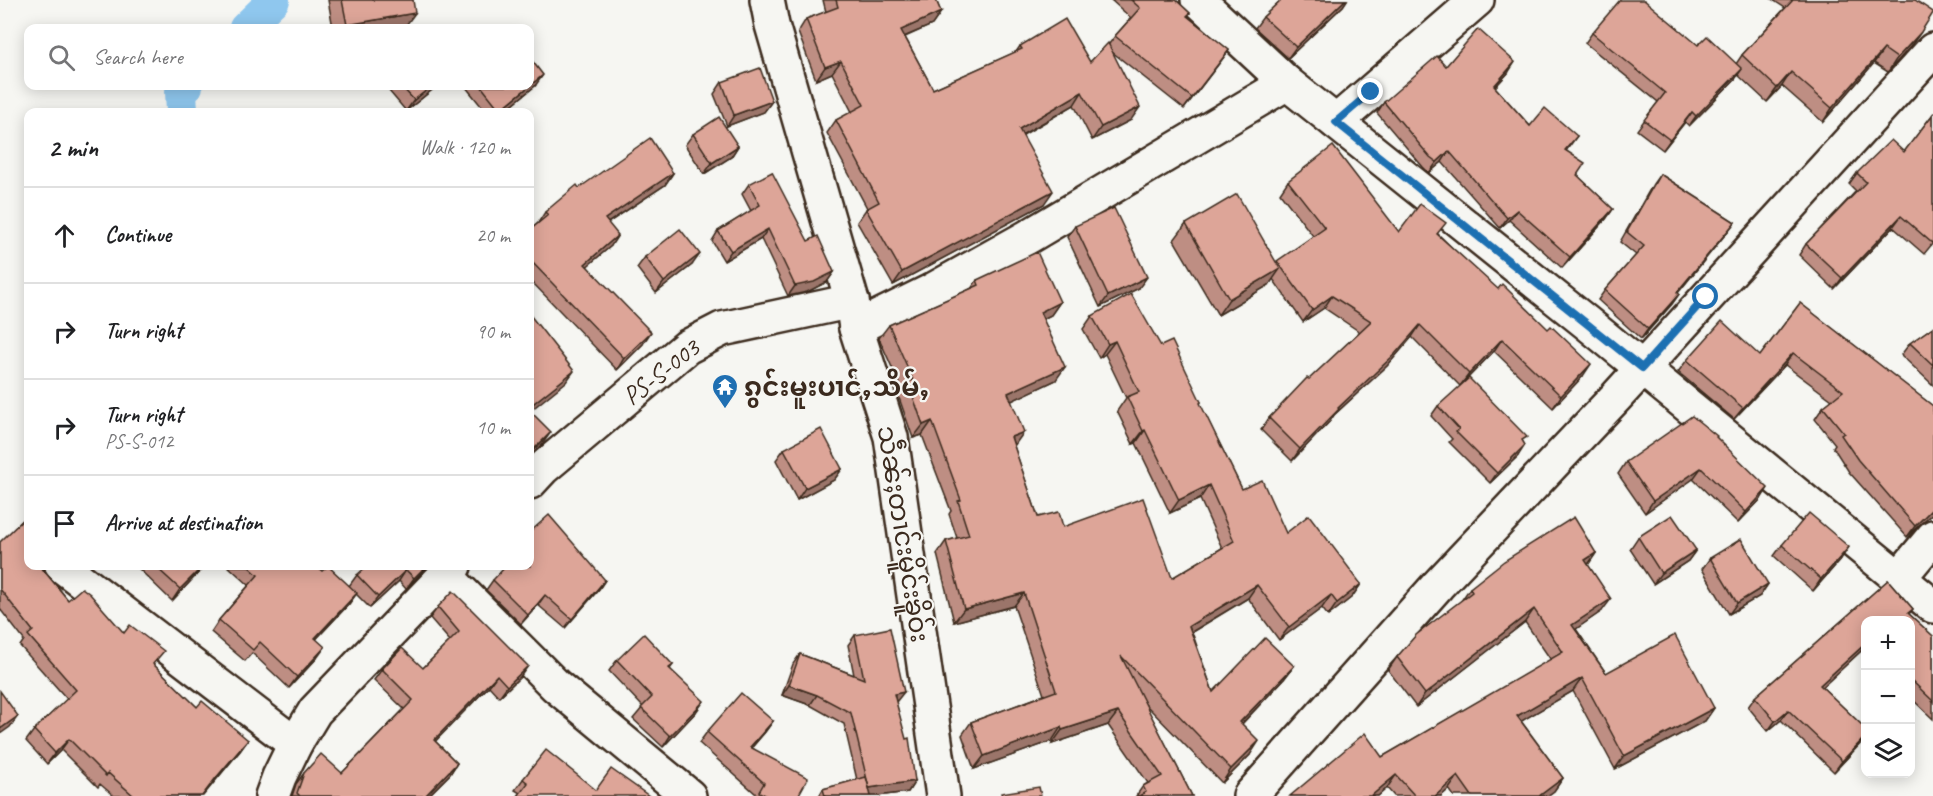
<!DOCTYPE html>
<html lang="en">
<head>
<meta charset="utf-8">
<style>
	:root { --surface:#fff; --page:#f2f2f2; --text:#202124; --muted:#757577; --line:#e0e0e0 }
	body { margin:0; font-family:Caveat,"Noto Sans Myanmar",sans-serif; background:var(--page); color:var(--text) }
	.controls { position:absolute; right:18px; bottom:18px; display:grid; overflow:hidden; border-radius:12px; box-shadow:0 3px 15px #0003 }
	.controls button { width:54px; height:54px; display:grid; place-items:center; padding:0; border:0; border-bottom:2px solid var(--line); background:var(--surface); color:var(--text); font:30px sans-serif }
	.stop { position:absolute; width:18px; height:18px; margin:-14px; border:4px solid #1f6fb2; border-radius:50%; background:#fff }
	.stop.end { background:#1f6fb2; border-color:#fff; box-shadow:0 2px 6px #0008 }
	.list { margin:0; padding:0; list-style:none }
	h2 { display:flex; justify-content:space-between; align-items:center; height:78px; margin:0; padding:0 24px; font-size:26px }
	h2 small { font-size:20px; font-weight:400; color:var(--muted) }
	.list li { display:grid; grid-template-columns:39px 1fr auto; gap:18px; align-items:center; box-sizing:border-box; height:96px; padding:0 24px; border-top:2px solid var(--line) }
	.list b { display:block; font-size:22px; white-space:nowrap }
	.list p { margin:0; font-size:20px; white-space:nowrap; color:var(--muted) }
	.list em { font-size:20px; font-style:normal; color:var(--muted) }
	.icon { flex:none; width:33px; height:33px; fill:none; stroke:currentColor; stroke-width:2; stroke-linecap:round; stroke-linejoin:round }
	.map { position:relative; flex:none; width:1933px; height:796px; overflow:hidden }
	.search { position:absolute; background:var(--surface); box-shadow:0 3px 15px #0003; left:24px; top:24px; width:510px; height:66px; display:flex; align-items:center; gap:15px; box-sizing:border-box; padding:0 21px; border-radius:12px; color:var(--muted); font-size:22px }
	.panel { position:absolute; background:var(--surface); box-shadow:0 3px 15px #0003; left:24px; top:108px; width:510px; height:462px; border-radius:12px }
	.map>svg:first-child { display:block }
</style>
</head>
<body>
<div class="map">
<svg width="1933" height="796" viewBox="0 0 1933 796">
	<rect width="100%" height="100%" fill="#f6f6f2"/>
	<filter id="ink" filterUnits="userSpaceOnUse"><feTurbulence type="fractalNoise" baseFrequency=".0167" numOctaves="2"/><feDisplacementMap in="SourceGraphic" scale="12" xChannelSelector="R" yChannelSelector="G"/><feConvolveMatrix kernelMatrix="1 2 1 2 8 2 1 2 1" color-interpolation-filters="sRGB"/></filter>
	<g filter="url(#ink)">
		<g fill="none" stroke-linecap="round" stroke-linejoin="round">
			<g stroke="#8fc7ee" stroke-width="32">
				<path d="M245 28 274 0"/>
				<path d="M182 112 181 91 187 86"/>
			</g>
			<defs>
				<g id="minor">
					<path d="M767 0 772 25 852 301 856 328 891 437 943 796"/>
					<path d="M1198 0 1287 83 1587 323 1933 606"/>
					<path d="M1336 122 1477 0"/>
					<path d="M856 328 931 291 1026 238 1287 83"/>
					<path d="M530 482 543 468 687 347 722 329 852 301"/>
					<path d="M62 566 295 744"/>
					<path d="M445 575 556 686 689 796"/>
					<path d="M1899 578 1933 537"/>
					<path d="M272 796 279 777 295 744 315 711 454 566"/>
					<path d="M1250 796 1438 585 1617 396 1933 50"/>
				</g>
			</defs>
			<use href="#minor" stroke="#3b2a1e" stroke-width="38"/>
			<use href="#minor" stroke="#f6f6f2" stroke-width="33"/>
		</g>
		<g fill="#be8e83" stroke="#3b2a1e" stroke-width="1.5">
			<path d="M328 0H413L404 28H333Z"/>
			<path d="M823 0H936L941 12 932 25 905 37 933 89 1016 52 1020 46 1090 62 1109 44 1115 36 1131 18 1111 0H1176L1190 13 1187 16 1229 50 1184 109 1112 52 1131 120 1092 140 1074 105 1023 135 1044 204 893 285 857 222 867 208 827 133 836 120 852 112 832 73 816 80 798 32 806 19 826 12Z"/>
			<path d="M1281 0H1347L1343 6 1288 58 1255 28 1263 17Z"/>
			<path d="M1773 0H1915L1911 46 1888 72 1874 63 1823 122 1782 86 1767 102 1738 75 1735 79 1689 126 1685 122 1663 150 1637 130 1658 102 1585 43 1592 33 1698 45 1736 64 1742 55 1785 8Z"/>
			<path d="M1446 66 1508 73 1495 87 1530 126 1577 136 1566 151 1577 175 1613 209 1606 219 1562 268 1509 220 1500 228 1442 162 1429 173 1423 167 1377 113 1384 102Z"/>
			<path d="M722 82 772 101 764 112 727 126 714 94Z"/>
			<path d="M393 86H437L406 111 389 91Z"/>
			<path d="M465 86H535L503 112H486Z"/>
			<path d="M1933 114V243L1924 254 1893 227 1834 289 1799 255 1806 244 1856 191 1849 184 1857 173 1904 152Z"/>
			<path d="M693 134 738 146 731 157 704 174 685 145Z"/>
			<path d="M673 173 665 185 608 223 611 246 587 266 643 344 617 370 530 280V230L538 223 545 212 579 188Z"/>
			<path d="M1660 174 1735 222 1728 231 1678 293 1679 294 1672 304 1641 339 1598 300 1605 290 1636 255 1620 242 1653 184Z"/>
			<path d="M1288 181 1399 232 1438 234 1583 376 1553 408 1494 351 1460 386 1412 337 1387 366 1334 415 1330 421 1292 461 1261 430 1269 418 1360 332 1324 308 1303 322 1273 279 1269 285 1218 315 1174 240 1186 224 1276 263 1313 236 1280 193Z"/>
			<path d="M749 184 808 241 834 272 827 282 807 292 788 296 761 239 724 261 712 241 718 231 751 211 742 194Z"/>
			<path d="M1075 226 1139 288 1100 307 1067 237Z"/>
			<path d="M645 257 692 265 656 293 637 268Z"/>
			<path d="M977 280 1060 302 1051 315 1043 319 1056 380 1011 401 1014 446 1038 517 1063 527 1172 578 1222 548 1200 499 1170 513 1136 443 1133 444 1117 411 1126 398 1105 354 1099 358 1083 329 1092 316 1161 346 1201 402 1200 404 1242 489 1286 533 1361 584 1352 597 1328 616 1322 608 1279 640 1248 598 1192 632 1213 692 1294 666 1284 679 1242 724 1250 755 1222 783 1145 704 1192 796H1136L1143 786 1148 783 1108 725 1052 744V741L974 769 962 735 971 722 1044 695 1014 606 954 622 937 554 946 541 957 538 949 514 951 511 922 435 913 438 898 395 902 390 879 338 889 325 971 289Z"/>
			<path d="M1800 303 1933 406V513L1919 525 1907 537 1849 472 1833 447 1835 444 1815 419 1823 407 1832 400 1785 365 1734 419 1678 372 1687 360 1760 356Z"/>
			<path d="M1933 327V385L1901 355 1910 343Z"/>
			<path d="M1438 406 1523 442 1518 456 1490 483 1449 442 1452 439 1431 416Z"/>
			<path d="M1716 437 1761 499 1738 523 1693 479 1645 513 1618 474 1626 462Z"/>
			<path d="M784 449 842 469 834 480 797 500 776 460Z"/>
			<path d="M28 515V549L68 600 124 633 154 665 197 707 248 740 240 751 203 796H114L100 784 98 787 61 750 47 764 26 741 34 730 67 699 20 646 24 640 0 609V542Z"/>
			<path d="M1638 537 1696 550 1688 561 1653 584 1630 549Z"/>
			<path d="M1782 545 1841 559 1813 591 1774 556Z"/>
			<path d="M1596 553 1588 565 1602 611 1576 629 1606 673 1714 708 1705 721 1615 769 1573 691 1521 721 1563 778 1554 791 1547 796H1454L1449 789 1441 796H1394L1387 788 1378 796H1290L1382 757 1551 660 1525 622 1416 707 1388 670 1397 657 1461 601 1470 588Z"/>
			<path d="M1710 558 1768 584 1760 596 1729 614 1702 569Z"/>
			<path d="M138 566H205L172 601 137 567Z"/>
			<path d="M228 566H316L322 571 349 586 357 575 428 566 406 589 399 581 370 608 356 594 349 604 316 639 317 658 289 688 252 653 245 661 211 632 219 620 249 585Z"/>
			<path d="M493 580H605L599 589 565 628 538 605 521 624 486 590Z"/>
			<path d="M1888 580 1913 609 1909 614 1933 636V719L1911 698V621H1866V655L1861 651 1822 687 1866 729V737L1861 743 1834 772 1781 720 1768 731 1748 707 1755 697Z"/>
			<path d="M438 607 520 677 499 697 489 686 435 741 457 763 450 774 428 796H292L296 784 304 773H342L404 709 374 680 382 669 423 668 450 641 430 618Z"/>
			<path d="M855 635 896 702 915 781 908 792 877 796H819L823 789 857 780 844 724 810 705 782 695 793 664 800 654 854 675 848 645Z"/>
			<path d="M617 660 673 665 670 669 696 712 663 747 633 719 643 707 609 671Z"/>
			<path d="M773 721 765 732 752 747 798 796H755L756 794 699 743 707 732Z"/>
			<path d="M523 779 596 790 520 793 515 790Z"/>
		</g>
		<g fill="#9b746a" stroke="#3b2a1e" stroke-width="1.5">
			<path d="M1345 0H1347L1343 6 1288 58 1296 47Z"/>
			<path d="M941 12 932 25 892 42 901 30Z"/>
			<path d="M415 13 404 28H345L347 25Z"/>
			<path d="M1921 32 1911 46 1888 72 1897 58Z"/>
			<path d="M1884 49 1874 63 1823 122 1832 108Z"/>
			<path d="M1229 50 1221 61 1184 109 1192 98Z"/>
			<path d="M841 61 832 73 816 80 825 67Z"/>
			<path d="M1515 62 1508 73 1486 97 1494 86Z"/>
			<path d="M1742 69 1735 79 1689 126 1696 116Z"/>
			<path d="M1791 72 1782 86 1767 102 1777 88Z"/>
			<path d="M543 75 535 86 503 112H498L500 110Z"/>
			<path d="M432 86H437L406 111 414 100Z"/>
			<path d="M1082 92 1074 105 1011 141 1019 129Z"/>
			<path d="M772 101 764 112 727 126 734 115Z"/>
			<path d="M1140 107 1131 120 1092 140 1101 127Z"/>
			<path d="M1692 112 1685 122 1663 150 1670 140Z"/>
			<path d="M738 146 731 157 704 174 712 163Z"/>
			<path d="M1449 151 1442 162 1429 173 1437 162Z"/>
			<path d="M673 173 665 185 597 230 605 219Z"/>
			<path d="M1053 191 1044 204 893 285 902 272Z"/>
			<path d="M1613 209 1606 219 1562 268 1570 257Z"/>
			<path d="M1517 210 1509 220 1500 228 1507 218Z"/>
			<path d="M1901 216 1893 227 1834 289 1842 278Z"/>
			<path d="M1735 222 1728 231 1670 302 1677 292Z"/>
			<path d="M768 229 761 239 724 261 731 251Z"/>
			<path d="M618 235 611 246 577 275 585 264Z"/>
			<path d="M700 254 692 265 656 293 664 282Z"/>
			<path d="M1280 269 1269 285 1218 315 1229 299Z"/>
			<path d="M834 272 827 282 807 292 788 296 795 286Z"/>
			<path d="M1147 277 1139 288 1100 307 1108 296Z"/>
			<path d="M1679 294 1672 304 1641 339 1648 329Z"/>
			<path d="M1332 296 1324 308 1303 322 1312 310Z"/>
			<path d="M1060 302 1051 315 1030 325 1040 312Z"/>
			<path d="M1420 325 1412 337 1387 366 1334 415 1330 421 1292 461 1300 449 1338 408Z"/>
			<path d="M651 332 643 344 617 370 624 358Z"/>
			<path d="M1502 339 1494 351 1460 386 1469 374Z"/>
			<path d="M1115 341 1105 354 1099 358 1108 344Z"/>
			<path d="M1793 353 1785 365 1734 419 1743 408Z"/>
			<path d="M1591 364 1583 376 1553 408 1561 396Z"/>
			<path d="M1065 367 1056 380 999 407 1008 393Z"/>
			<path d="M574 371 566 382 530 411V406Z"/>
			<path d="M932 421 922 435 913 438 923 425Z"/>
			<path d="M1145 430 1136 443 1133 444 1143 431Z"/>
			<path d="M551 432 543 443 530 457V453Z"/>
			<path d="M1024 432 1014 446 1011 437Z"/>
			<path d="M1525 445 1518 456 1490 483 1497 473Z"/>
			<path d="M1701 468 1693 479 1645 513 1653 501Z"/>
			<path d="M842 469 834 480 797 500 805 488Z"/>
			<path d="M1209 485 1200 499 1170 513 1179 500Z"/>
			<path d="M1768 488 1761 499 1738 523 1746 512Z"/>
			<path d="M1933 508V513L1919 525 1907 537 1915 526Z"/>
			<path d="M1849 547 1841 559 1813 591 1821 579Z"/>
			<path d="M1696 550 1688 561 1653 584 1661 573Z"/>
			<path d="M1596 553 1587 566 1585 560Z"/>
			<path d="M203 566H205L202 569 172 601 180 589Z"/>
			<path d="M426 566H428L406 589 414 578Z"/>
			<path d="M406 570 399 581 370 608 378 597Z"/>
			<path d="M605 580 599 589 565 628 572 619Z"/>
			<path d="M1361 584 1352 597 1328 616 1337 603Z"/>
			<path d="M1768 584 1760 596 1729 614 1737 603Z"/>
			<path d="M1257 585 1248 598 1180 639 1189 626Z"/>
			<path d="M357 593 349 604 307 649 315 638Z"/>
			<path d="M1024 593 1014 606 954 622 964 609Z"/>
			<path d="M545 595 538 605 521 624 528 615Z"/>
			<path d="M1331 595 1322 608 1279 640 1289 627Z"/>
			<path d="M1611 599 1602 611 1563 638 1572 625Z"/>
			<path d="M1534 609 1525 622 1416 707 1425 694Z"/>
			<path d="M1866 643 1861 651 1813 696 1820 685Z"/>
			<path d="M325 647 317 658 289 688 297 677Z"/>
			<path d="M528 666 520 677 499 697 507 686Z"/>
			<path d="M1294 666 1284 679 1231 735 1240 722Z"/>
			<path d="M497 675 489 686 426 751 434 740Z"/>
			<path d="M1582 678 1573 691 1508 729 1517 716Z"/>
			<path d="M789 685 817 695 810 705 782 695Z"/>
			<path d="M904 692 896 702 894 694Z"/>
			<path d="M704 701 696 712 663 747 670 736Z"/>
			<path d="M1714 708 1705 721 1615 769 1624 756Z"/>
			<path d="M1788 710 1781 720 1768 731 1775 721Z"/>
			<path d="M1118 712 1108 725 1052 744 1062 730Z"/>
			<path d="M18 716 10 727 0 734V729Z"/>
			<path d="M773 721 765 732 743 758 750 747Z"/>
			<path d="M1061 727 1052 741 974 769 984 756Z"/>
			<path d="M1866 736 1861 743 1834 772 1842 761Z"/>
			<path d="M69 739 61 750 47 764 55 753Z"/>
			<path d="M248 740 240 751 207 790 215 779Z"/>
			<path d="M1259 741 1250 755 1222 783 1231 769Z"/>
			<path d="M457 763 450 774 428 796H425Z"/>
			<path d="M1396 775 1387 788 1378 796H1371Z"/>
			<path d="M1458 776 1449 789 1441 796H1435Z"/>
			<path d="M1563 778 1554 791 1547 796H1539Z"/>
			<path d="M915 781 908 792 877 796H863L869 788Z"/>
		</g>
		<g fill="#dda598" stroke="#3b2a1e" stroke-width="1.5">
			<path d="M342 0H413L415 13 347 25Z"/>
			<path d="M836 0H936L941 12 901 30 933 89 1022 49 1020 46 1065 19 1090 62 1108 43 1140 107 1101 127 1082 92 1019 129 1053 191 902 272 866 209 879 202 836 120 864 105 841 61 825 67 806 19 838 7Z"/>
			<path d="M1131 0H1176L1190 13 1187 16 1229 50 1192 98 1115 36 1140 8Z"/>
			<path d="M1281 0H1345L1296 47 1263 17Z"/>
			<path d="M1620 0H1644L1698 45 1707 36 1742 69 1696 116 1692 112 1670 140 1644 120 1665 93 1592 33Z"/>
			<path d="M1793 0H1915L1933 12V13L1921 32 1897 58 1884 49 1832 108 1791 72 1777 88 1742 55Z"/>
			<path d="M1478 29 1515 62 1494 86 1530 126 1545 108 1577 136 1565 150 1585 163 1577 175 1613 209 1570 257 1517 210 1507 218 1449 151 1437 162 1430 157 1384 102 1437 56 1446 66Z"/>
			<path d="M530 58 543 75 500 110 481 86H530Z"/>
			<path d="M760 68 772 101 734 115 722 82Z"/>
			<path d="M401 86H432L414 100Z"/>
			<path d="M1933 114V241L1932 243 1901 216 1842 278 1806 244 1866 182 1857 173 1891 140 1904 152Z"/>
			<path d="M719 117 738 146 712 163 693 134Z"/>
			<path d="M650 138 673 173 605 219 618 235 585 264 651 332 624 358 530 260V230L548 215 545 212 577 185 579 188Z"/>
			<path d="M1333 146 1399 232 1420 204 1446 223 1437 234 1498 289 1502 284 1548 329 1551 326 1591 364 1561 396 1502 339 1469 374 1420 325 1395 354 1338 408 1339 409 1300 449 1269 418 1307 378 1309 379 1371 321 1332 296 1312 310 1277 261 1325 228 1288 181Z"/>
			<path d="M772 172 808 241 818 236 834 272 814 282 795 286 768 229 731 251 718 231 760 205 749 184Z"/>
			<path d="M1660 174 1735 222 1677 292 1679 294 1648 329 1605 290 1644 246 1627 232Z"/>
			<path d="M1237 194 1280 269 1229 299 1186 224Z"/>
			<path d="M1114 208 1147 277 1108 296 1075 226Z"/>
			<path d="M680 229 700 254 664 282 645 257Z"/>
			<path d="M1037 252 1060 302 1040 312 1065 367 1008 393 1024 432 1011 437 1038 517 1059 512 1063 527 1143 498 1172 578 1234 541 1209 485 1179 500 1145 430 1143 431 1127 397 1139 392 1115 341 1108 344 1092 316 1131 294 1161 346 1172 341 1201 402 1200 403 1242 489 1262 480 1286 533 1309 515 1361 584 1337 603 1331 595 1289 627 1257 585 1189 626 1213 692 1265 638 1294 666 1240 722 1259 741 1231 769 1121 656 1192 796H1139L1146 792 1143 786 1162 776 1118 712 1062 730 1061 727 984 756 971 722 1056 691 1024 593 964 609 946 541 969 535 958 501 961 500 932 421 923 425 908 382 913 380 889 325 979 285 977 280Z"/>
			<path d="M1800 303 1933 406V508L1915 526 1858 460 1841 435 1844 433 1823 407 1843 391 1793 353 1743 408 1687 360 1722 321 1760 356Z"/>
			<path d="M530 315 574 371 530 406Z"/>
			<path d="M1933 327V365L1910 343Z"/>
			<path d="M1469 378 1527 437 1522 440 1525 445 1497 473 1456 432 1459 429 1438 406Z"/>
			<path d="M530 411 551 432 530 453Z"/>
			<path d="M1692 416 1717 436 1716 437 1768 488 1746 512 1701 468 1653 501 1626 462Z"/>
			<path d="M821 429 842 469 805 488 784 449Z"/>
			<path d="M1809 513 1849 547 1821 579 1782 545Z"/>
			<path d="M28 515V547L27 548 28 550V566H40L68 600 82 588 90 594 124 633 130 625 164 651 153 664 197 707 202 701 248 740 215 779 202 796H134L108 773 106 776 69 739 55 753 34 730 76 690 28 635 33 631 0 589V542Z"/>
			<path d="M549 515 605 580 572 619 545 595 528 615 493 580 506 566H530V532Z"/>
			<path d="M1672 515 1696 550 1661 573 1638 537Z"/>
			<path d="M1574 517 1596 553 1585 560 1611 599 1572 625 1606 673 1675 635 1714 708 1624 756 1582 678 1517 716 1563 778 1539 796H1472L1458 776 1435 796H1415L1396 775 1371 796H1290L1365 733 1382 757 1563 652 1534 609 1425 694 1397 657 1416 635 1472 592 1470 588 1504 561Z"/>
			<path d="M1741 539 1768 584 1737 603 1710 558Z"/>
			<path d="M155 566H203L180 589Z"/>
			<path d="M248 566H316L322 571 328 566 357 593 315 638 325 647 297 677 260 642 253 650 219 620 258 575Z"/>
			<path d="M367 566H426L414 578 406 570 378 597 357 575Z"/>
			<path d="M1888 580 1913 609 1908 613 1933 636V701L1911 680V621H1866V643L1820 685 1866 729V736L1842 761 1788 710 1775 721 1755 697Z"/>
			<path d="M453 591 528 666 507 686 497 675 434 740 457 763 425 796H300L297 793 304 773 321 754 342 773 413 700 382 669 402 648 423 668 459 632 438 607Z"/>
			<path d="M890 628 904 692 894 694 906 739 909 738 915 781 869 788 851 713 817 695 789 685 800 654 864 679 855 635Z"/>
			<path d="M644 634 673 665 669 668 704 701 670 736 641 708 652 697 617 660Z"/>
			<path d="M0 691 18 716 0 729Z"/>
			<path d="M741 693 773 721 750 747 808 778 798 796H767L759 792 764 783 707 732Z"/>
			<path d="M546 750 596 790 611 769 649 796H518L528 783 523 779Z"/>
			<path d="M866 777 871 796H825L823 789Z"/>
			<path d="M1039 787 1041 796H1002L1001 793Z"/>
		</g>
	</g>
	<g fill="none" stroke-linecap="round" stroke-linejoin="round" filter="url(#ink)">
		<path stroke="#1f6fb2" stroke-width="8" d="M1371 92 1336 122 1642 368 1706 297"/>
	</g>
	<defs>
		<symbol id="temple-pin" viewBox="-11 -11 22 30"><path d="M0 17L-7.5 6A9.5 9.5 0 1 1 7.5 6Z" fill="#1f6fb2" stroke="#f6f6f2"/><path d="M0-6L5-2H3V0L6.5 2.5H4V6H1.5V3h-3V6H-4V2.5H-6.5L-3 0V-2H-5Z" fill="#fff"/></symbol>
	</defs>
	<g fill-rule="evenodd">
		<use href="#temple-pin" x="710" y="372" width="30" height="40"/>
	</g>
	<g text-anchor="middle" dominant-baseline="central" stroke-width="4.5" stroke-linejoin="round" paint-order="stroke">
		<g font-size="26" fill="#3b2a1e" stroke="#f6f6f2">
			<text transform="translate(661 372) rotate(-38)">PS-S-003</text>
			<text transform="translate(903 534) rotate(81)">သဵၼ်ႈတၢင်းမိူင်းၶိူဝ်း</text>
		</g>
		<g font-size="26" font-weight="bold" fill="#3b2a1e" stroke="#f6f6f2" text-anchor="start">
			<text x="744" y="387">ၵွင်းမူးပၢင်ႇသိမ်ႇ</text>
		</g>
	</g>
</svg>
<div class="controls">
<button>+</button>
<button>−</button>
<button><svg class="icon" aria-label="layers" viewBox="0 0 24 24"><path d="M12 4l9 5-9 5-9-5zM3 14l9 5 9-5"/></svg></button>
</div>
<div class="stop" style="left:1706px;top:297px"></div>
<div class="stop end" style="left:1371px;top:92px"></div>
<div class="search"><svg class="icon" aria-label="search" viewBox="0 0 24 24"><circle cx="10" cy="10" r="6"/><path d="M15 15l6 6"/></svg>Search here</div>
<section class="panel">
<h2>2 min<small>Walk · 120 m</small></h2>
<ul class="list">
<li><svg class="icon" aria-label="ahead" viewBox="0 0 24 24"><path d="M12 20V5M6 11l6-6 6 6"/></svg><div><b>Continue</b></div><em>20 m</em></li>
<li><svg class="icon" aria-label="right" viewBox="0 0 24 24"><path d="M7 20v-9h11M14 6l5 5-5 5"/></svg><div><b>Turn right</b></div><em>90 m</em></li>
<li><svg class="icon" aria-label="right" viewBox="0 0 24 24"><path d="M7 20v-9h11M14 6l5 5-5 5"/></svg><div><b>Turn right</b><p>PS-S-012</p></div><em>10 m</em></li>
<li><svg class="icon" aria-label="arrive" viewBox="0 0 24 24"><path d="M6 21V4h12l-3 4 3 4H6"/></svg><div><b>Arrive at destination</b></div></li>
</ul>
</section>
</div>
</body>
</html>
